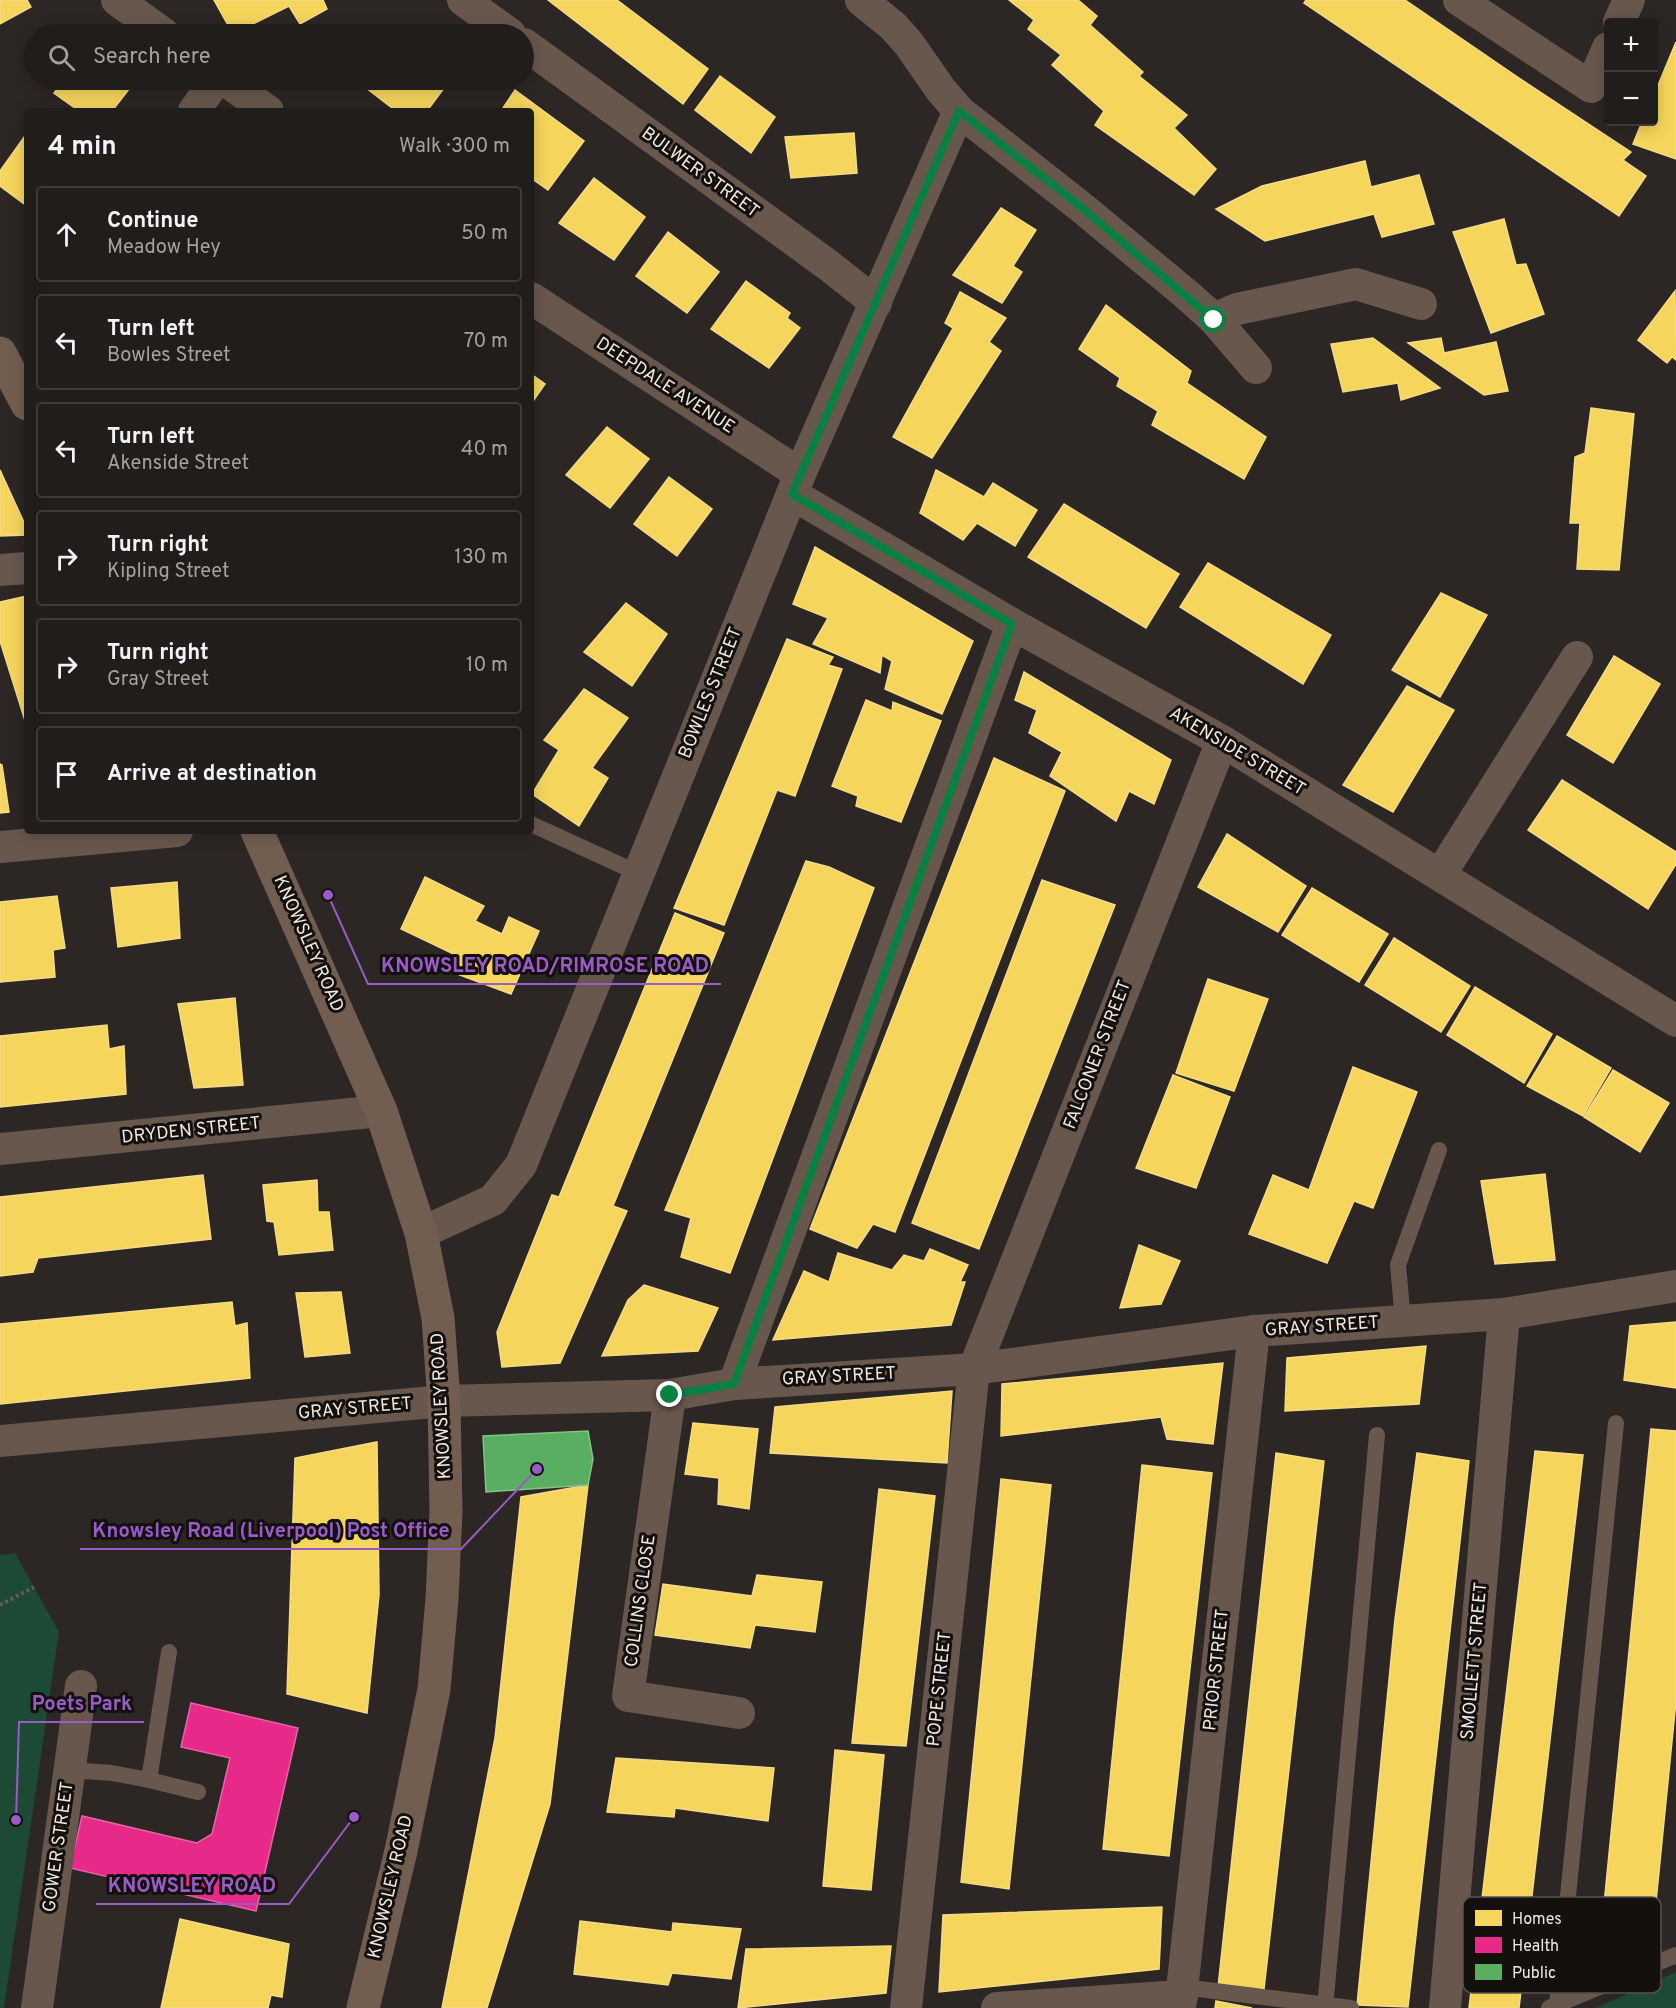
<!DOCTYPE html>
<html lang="en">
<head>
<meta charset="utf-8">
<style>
	:root { --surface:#211d1b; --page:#2d2a28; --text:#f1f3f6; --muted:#a2a2a3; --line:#3e3b3a }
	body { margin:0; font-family:Overpass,sans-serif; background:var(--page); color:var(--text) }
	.controls { position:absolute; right:18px; top:18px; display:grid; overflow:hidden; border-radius:6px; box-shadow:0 3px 15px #0003 }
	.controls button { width:54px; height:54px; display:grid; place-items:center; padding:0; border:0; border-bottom:2px solid var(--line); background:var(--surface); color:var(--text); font:30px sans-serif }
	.stop { position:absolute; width:18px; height:18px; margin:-14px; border:4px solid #0b8043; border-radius:50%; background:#fff }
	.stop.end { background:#0b8043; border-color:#fff; box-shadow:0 2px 6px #0008 }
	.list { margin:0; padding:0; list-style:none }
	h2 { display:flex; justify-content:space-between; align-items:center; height:78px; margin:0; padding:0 24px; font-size:26px }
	h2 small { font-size:20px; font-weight:400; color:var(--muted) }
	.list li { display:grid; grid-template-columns:39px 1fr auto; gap:18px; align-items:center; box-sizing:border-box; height:96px; margin:0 12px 12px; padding:0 12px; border:2px solid var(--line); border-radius:6px }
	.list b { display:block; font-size:22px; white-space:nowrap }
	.list p { margin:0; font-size:20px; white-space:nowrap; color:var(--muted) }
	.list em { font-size:20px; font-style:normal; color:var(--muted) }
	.icon { flex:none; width:33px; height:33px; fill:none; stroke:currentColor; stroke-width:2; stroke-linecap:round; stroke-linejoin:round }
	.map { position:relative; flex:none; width:1676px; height:2008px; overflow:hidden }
	.search { position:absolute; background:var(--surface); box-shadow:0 3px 15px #0003; left:24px; top:24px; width:510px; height:66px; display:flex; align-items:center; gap:15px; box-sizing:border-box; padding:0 21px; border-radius:33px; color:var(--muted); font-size:22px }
	.panel { position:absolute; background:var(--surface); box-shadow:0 3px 15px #0003; left:24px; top:108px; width:510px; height:726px; border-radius:6px }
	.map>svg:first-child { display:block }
</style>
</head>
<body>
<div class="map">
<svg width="1676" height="2008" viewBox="0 0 1676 2008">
	<rect width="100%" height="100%" fill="#2c2724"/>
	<g fill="#1d4a35">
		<path d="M15 1553 59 1632 4 2008H0V1555Z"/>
		<path d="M1676 1972V2008H1596Z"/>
	</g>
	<g fill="#f6d55c" stroke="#f4db85" stroke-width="1.5">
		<path d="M0 0H27L31 7 0 24Z"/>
		<path d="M214 0H323L327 9 300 24 289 6 233 34Z"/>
		<path d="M548 0H617L708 69 683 104Z"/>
		<path d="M1009 0H1078L1097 16 1090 25 1143 72 1139 76 1187 115 1174 128 1216 169 1194 195 1095 125 1104 111 1052 65 1061 55 1028 29 1034 20Z"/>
		<path d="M1306 0H1405L1519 78 1631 152 1623 160 1646 176 1619 216 1304 3Z"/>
		<path d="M1676 42V159L1633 144 1642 122H1654V95Z"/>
		<path d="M720 76 775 117 751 153 695 110Z"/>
		<path d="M64 80H126L133 84 112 111H79L54 93Z"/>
		<path d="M370 80H450L427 111H396L365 87Z"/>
		<path d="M515 90 584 141 548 190 531 178V111H501Z"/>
		<path d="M27 133V206L0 186V171Z"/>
		<path d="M854 133 857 173 791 178 785 137Z"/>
		<path d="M1365 161 1371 187 1419 175 1434 224 1382 237 1374 214 1265 241 1216 209 1262 186Z"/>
		<path d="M594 178 645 217 614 260 559 223Z"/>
		<path d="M1001 208 1036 230 1013 266 1022 272 1002 303 953 275Z"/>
		<path d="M1504 219 1516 265 1526 264 1544 314 1491 333 1453 232Z"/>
		<path d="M668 232 719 272 687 313 636 276Z"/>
		<path d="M746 281 790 313 787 318 800 328 769 368 711 329Z"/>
		<path d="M1675 291 1676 360 1672 357 1667 363 1638 340Z"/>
		<path d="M960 292 1006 318 989 342 1001 351 932 458 893 437 953 328 945 323Z"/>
		<path d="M1106 305 1191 371 1187 383 1266 437 1244 479 1152 425 1158 411 1117 386 1120 378 1079 349Z"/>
		<path d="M1373 338 1440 388 1401 400 1398 383 1343 392 1331 344Z"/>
		<path d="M1441 338 1444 353 1496 342 1508 391 1484 395 1408 343Z"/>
		<path d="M531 374 545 384 531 404Z"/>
		<path d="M1591 408 1634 414 1619 570 1577 569 1580 523H1570L1575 457 1585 453Z"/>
		<path d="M607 427 649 459 610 508 566 475Z"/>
		<path d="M0 470 27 529V535L0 536Z"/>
		<path d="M936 470 984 497 993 483 1037 510 1015 546 977 523 963 540 920 513Z"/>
		<path d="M669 477 712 509 677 556 634 524Z"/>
		<path d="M1064 504 1179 574 1146 628 1028 557Z"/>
		<path d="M815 547 973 641 942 714 885 689 892 661 882 655 880 673 813 644 828 618 793 604Z"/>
		<path d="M1208 563 1331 635 1303 684 1180 607Z"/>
		<path d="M1441 593 1487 615 1440 697 1392 670Z"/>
		<path d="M27 596V727L0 641V602Z"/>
		<path d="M626 603 667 634 632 686 584 652Z"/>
		<path d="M787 639 833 657 828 665 842 669 795 796 777 790 724 925 674 908Z"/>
		<path d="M1614 656 1660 684 1613 763 1567 735Z"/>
		<path d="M1024 672 1171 760 1154 804 1129 791 1116 821 1050 776 1062 752 1029 733 1037 710 1015 700Z"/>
		<path d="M1407 686 1454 710 1393 812 1343 785Z"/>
		<path d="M584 689 628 718 592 768 608 778 579 826 532 794 559 750 544 740Z"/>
		<path d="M866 700 892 711 893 702 941 721 901 822 856 806 858 796 832 786Z"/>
		<path d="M994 758 1065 791 895 1232 873 1224 857 1248 810 1229Z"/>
		<path d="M0 764 2 765 9 812 0 813Z"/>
		<path d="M1562 780 1676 852V864L1648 909 1528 830Z"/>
		<path d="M1227 834 1306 886 1278 932 1198 887Z"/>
		<path d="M806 861 829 867 874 888 730 1273 681 1257 691 1218 665 1210Z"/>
		<path d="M425 877 484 906 475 921 502 934 509 917 539 931 511 994 452 972 460 957 401 929Z"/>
		<path d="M1042 880 1115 905 979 1249 912 1223Z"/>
		<path d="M177 882 180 938 118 947 111 888Z"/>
		<path d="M1312 888 1388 934 1359 982 1282 935Z"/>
		<path d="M57 896 65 948 53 950 55 977 0 982V902Z"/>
		<path d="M675 913 724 933 613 1206 627 1211 560 1363 502 1367 497 1332 552 1195 559 1197Z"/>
		<path d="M1394 938 1470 986 1441 1032 1365 985Z"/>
		<path d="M1208 979 1268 999 1234 1091 1176 1073Z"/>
		<path d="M1475 987 1552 1034 1524 1083 1447 1035Z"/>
		<path d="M235 998 243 1085 194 1088 178 1004Z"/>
		<path d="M107 1025 109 1049 124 1046 126 1094 0 1107V1036Z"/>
		<path d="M1557 1036 1611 1068 1583 1116 1527 1086Z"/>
		<path d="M1353 1067 1417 1092 1373 1208 1354 1201 1327 1263 1249 1234 1273 1175 1309 1190Z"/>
		<path d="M1613 1070 1669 1103 1640 1152 1584 1117Z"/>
		<path d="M1173 1075 1230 1097 1196 1188 1136 1168Z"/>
		<path d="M1545 1174 1555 1260 1495 1264 1481 1181Z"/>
		<path d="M203 1175 211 1239 38 1258 33 1272 0 1276V1197Z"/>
		<path d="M317 1180 318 1212H329L333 1250 279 1255 274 1222 267 1221 263 1185Z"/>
		<path d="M1139 1245 1180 1261 1161 1304 1120 1308Z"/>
		<path d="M930 1249 968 1265 960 1282H965L951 1325 773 1340 804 1271 829 1282 838 1253 892 1270 904 1255 924 1261Z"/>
		<path d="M644 1285 718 1308 698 1351 602 1356 628 1300Z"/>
		<path d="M341 1292 350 1353 305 1357 296 1293Z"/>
		<path d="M232 1302 235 1326 247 1323 250 1378 0 1404V1324Z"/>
		<path d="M1676 1322V1388L1624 1380 1630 1326Z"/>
		<path d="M1426 1346 1419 1404 1285 1411 1287 1358Z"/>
		<path d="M1223 1363 1213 1444 1167 1439 1161 1417 1001 1436 1002 1384Z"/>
		<path d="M952 1391 947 1463 770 1453 775 1407Z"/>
		<path d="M693 1423 758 1429 749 1509 718 1504 719 1478 685 1474Z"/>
		<path d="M1651 1429 1676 1431V1701L1651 1952 1631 1951 1625 1970 1617 1977 1581 1972 1583 1941 1600 1945Z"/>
		<path d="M377 1442 379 1595 367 1713 287 1694 295 1458Z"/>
		<path d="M1535 1451 1583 1455 1519 2008H1469Z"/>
		<path d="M1276 1453 1324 1461 1264 1989 1218 1987Z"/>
		<path d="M1417 1453 1469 1461 1408 2007 1357 2005 1395 1619Z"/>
		<path d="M1142 1465 1212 1473 1169 1856 1103 1849Z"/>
		<path d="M1001 1479 1051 1485 1009 1889 961 1882Z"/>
		<path d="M588 1485 550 1804 487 2008H442L495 1738 521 1497Z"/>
		<path d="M879 1489 935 1496 906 1746 852 1743Z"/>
		<path d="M757 1575 822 1582 815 1632 755 1625 750 1648 655 1635 663 1584 752 1596Z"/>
		<path d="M835 1750 884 1755 871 1890 823 1886Z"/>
		<path d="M616 1758 774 1768 768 1821 675 1808 674 1817 607 1812Z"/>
		<path d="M1162 1907 1159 1969 939 1992 943 1915Z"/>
		<path d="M180 1919 289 1944 282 1997 271 1995 268 2008H161Z"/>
		<path d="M580 1921 672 1932 673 1923 741 1929 731 1979 672 1973 668 1985 574 1974Z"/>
		<path d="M891 1946 886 1993 738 2008 746 1949Z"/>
		<path d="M1216 2001 1252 2008H1215Z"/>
	</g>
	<path fill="#e7298a" stroke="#e963a5" stroke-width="1.5" d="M191 1703 298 1728 256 1911 70 1868 82 1816 197 1843 212 1834 230 1758 181 1747Z"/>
	<path fill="#5aae61" stroke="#87c089" stroke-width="1.5" d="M588 1431 593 1459 588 1485 486 1492 483 1436Z"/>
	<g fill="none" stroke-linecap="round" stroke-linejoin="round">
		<path stroke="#665b54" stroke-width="4" stroke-dasharray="3 3" stroke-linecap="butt" d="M0 1605 34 1587"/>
		<g stroke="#68574d" stroke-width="16">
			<path d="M531 824 638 873"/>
			<path d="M1403 1321 1398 1265 1439 1150"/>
			<path d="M69 1770 112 1773 149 1780 169 1652"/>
			<path d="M149 1780 198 1792"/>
			<path d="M1183 1987 1351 2008"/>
			<path d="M1557 2004 1616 1423"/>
			<path d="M1325 2008 1377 1435"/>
			<path d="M1549 2008 1676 1955"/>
		</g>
		<g stroke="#68574d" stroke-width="32">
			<path d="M117 0 164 34"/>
			<path d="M463 0 510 34"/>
			<path d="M861 0 893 26 909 44 941 90 959 111 1081 207 1186 294 1214 319 1256 368"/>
			<path d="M1459 0 1591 87 1608 48"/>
			<path d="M1619 22 1629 0"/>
			<path d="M524 44 828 265 876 303"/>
			<path d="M225 80 268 111"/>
			<path d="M194 111 216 80"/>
			<path d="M531 298 800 474"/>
			<path d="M1214 319 1237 309 1356 284 1421 304"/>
			<path d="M792 494 1012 624 1222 741 1676 1021"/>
			<path d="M0 570 27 568"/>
			<path d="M0 847 177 831"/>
			<path d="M1440 875 1577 657"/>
			<path d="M0 1149 381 1111"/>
			<path d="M421 1233 493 1200 521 1165 800 474 959 111"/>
			<path d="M734 1384 1012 624"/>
			<path d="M670 1395 628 1696 739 1713"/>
			<path d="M0 1441 444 1401 670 1395 734 1384 974 1369 1254 1331 1504 1314 1676 1286"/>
			<path d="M37 2008 81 1686"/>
			<path d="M906 2008 974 1369 1222 741"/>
			<path d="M997 2008 1182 1996"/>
			<path d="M1180 2008 1254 1331"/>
			<path d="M1445 2008 1504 1314"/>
		</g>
		<g stroke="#725e51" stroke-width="33">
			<path d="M0 353 27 404"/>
			<path d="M257 831 381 1111 421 1233 438 1318 444 1401 446 1511 442 1599 434 1689 401 1851 363 2008"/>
		</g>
	</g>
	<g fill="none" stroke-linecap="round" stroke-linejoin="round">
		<path stroke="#0b8043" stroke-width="8" d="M670 1395 734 1384 1012 624 792 494 959 111 1081 207 1214 320"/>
	</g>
	<g text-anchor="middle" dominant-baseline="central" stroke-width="6" stroke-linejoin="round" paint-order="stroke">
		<g font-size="18" fill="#efe9e5" stroke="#14100e">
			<text transform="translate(700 173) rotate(36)">BULWER STREET</text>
			<text transform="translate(665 386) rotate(33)">DEEPDALE AVENUE</text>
			<text transform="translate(711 693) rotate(-68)">BOWLES STREET</text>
			<text transform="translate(1237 752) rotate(31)">AKENSIDE STREET</text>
			<text transform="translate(308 944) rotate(66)">KNOWSLEY ROAD</text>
			<text transform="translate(1098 1055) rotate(-69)">FALCONER STREET</text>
			<text transform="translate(191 1131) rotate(-6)">DRYDEN STREET</text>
			<text transform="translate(1322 1327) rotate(-4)">GRAY STREET</text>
			<text transform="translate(839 1377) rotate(-3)">GRAY STREET</text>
			<text transform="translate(442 1406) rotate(-93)">KNOWSLEY ROAD</text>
			<text transform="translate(355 1409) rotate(-5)">GRAY STREET</text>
			<text transform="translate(641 1601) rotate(-82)">COLLINS CLOSE</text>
			<text transform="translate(1475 1661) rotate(-85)">SMOLLETT STREET</text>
			<text transform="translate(1217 1670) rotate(-84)">PRIOR STREET</text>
			<text transform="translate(940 1689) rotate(-84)">POPE STREET</text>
			<text transform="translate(59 1847) rotate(-82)">GOWER STREET</text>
			<text transform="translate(391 1887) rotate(-77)">KNOWSLEY ROAD</text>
		</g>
	</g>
	<rect x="1463" y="1897" width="198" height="96" rx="9" fill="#14100e" stroke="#56514e" stroke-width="1.5"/>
	<rect x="1475" y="1910" width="27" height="16" fill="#f6d55c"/>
	<rect x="1475" y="1937" width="27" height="16" fill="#e7298a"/>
	<rect x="1475" y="1964" width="27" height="16" fill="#5aae61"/>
	<g font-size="16" fill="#efe9e5">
		<text x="1512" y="1924">Homes</text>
		<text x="1512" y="1951">Health</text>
		<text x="1512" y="1978">Public</text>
	</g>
	<path fill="none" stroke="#985bc8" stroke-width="2" d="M328 895L368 984H721M537 1469L461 1549H80M16 1820L19 1722H144M354 1817L289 1904H96"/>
	<g fill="#985bc8" stroke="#14100e" stroke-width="2">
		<circle cx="328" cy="895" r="6"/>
		<circle cx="537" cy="1469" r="6"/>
		<circle cx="16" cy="1820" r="6"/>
		<circle cx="354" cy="1817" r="6"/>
	</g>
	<g font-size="20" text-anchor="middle" font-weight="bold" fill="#985bc8" stroke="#14100e" stroke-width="6" stroke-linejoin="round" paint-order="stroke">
		<text x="545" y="972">KNOWSLEY ROAD/RIMROSE ROAD</text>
		<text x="271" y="1537">Knowsley Road (Liverpool) Post Office</text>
		<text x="82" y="1710">Poets Park</text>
		<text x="192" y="1892">KNOWSLEY ROAD</text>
	</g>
</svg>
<div class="controls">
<button>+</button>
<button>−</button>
</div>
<div class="stop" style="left:1214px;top:320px"></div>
<div class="stop end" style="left:670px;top:1395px"></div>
<div class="search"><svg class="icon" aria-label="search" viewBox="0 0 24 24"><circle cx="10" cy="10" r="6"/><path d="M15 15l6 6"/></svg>Search here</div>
<section class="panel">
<h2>4 min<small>Walk · 300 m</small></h2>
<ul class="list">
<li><svg class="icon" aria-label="ahead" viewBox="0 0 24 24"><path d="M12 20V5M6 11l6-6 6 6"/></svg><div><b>Continue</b><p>Meadow Hey</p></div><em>50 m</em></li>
<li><svg class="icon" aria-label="left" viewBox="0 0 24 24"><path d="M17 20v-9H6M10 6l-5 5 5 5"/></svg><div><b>Turn left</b><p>Bowles Street</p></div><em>70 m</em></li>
<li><svg class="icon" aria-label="left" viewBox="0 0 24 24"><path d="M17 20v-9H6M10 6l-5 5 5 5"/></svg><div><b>Turn left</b><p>Akenside Street</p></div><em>40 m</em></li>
<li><svg class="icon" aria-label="right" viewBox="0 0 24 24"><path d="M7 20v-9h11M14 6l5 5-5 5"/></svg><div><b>Turn right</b><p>Kipling Street</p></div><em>130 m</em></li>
<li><svg class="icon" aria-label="right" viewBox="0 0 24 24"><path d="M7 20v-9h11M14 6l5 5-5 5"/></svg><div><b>Turn right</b><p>Gray Street</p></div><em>10 m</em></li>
<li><svg class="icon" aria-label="arrive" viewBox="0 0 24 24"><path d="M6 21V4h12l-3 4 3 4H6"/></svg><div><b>Arrive at destination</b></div></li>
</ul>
</section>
</div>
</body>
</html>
